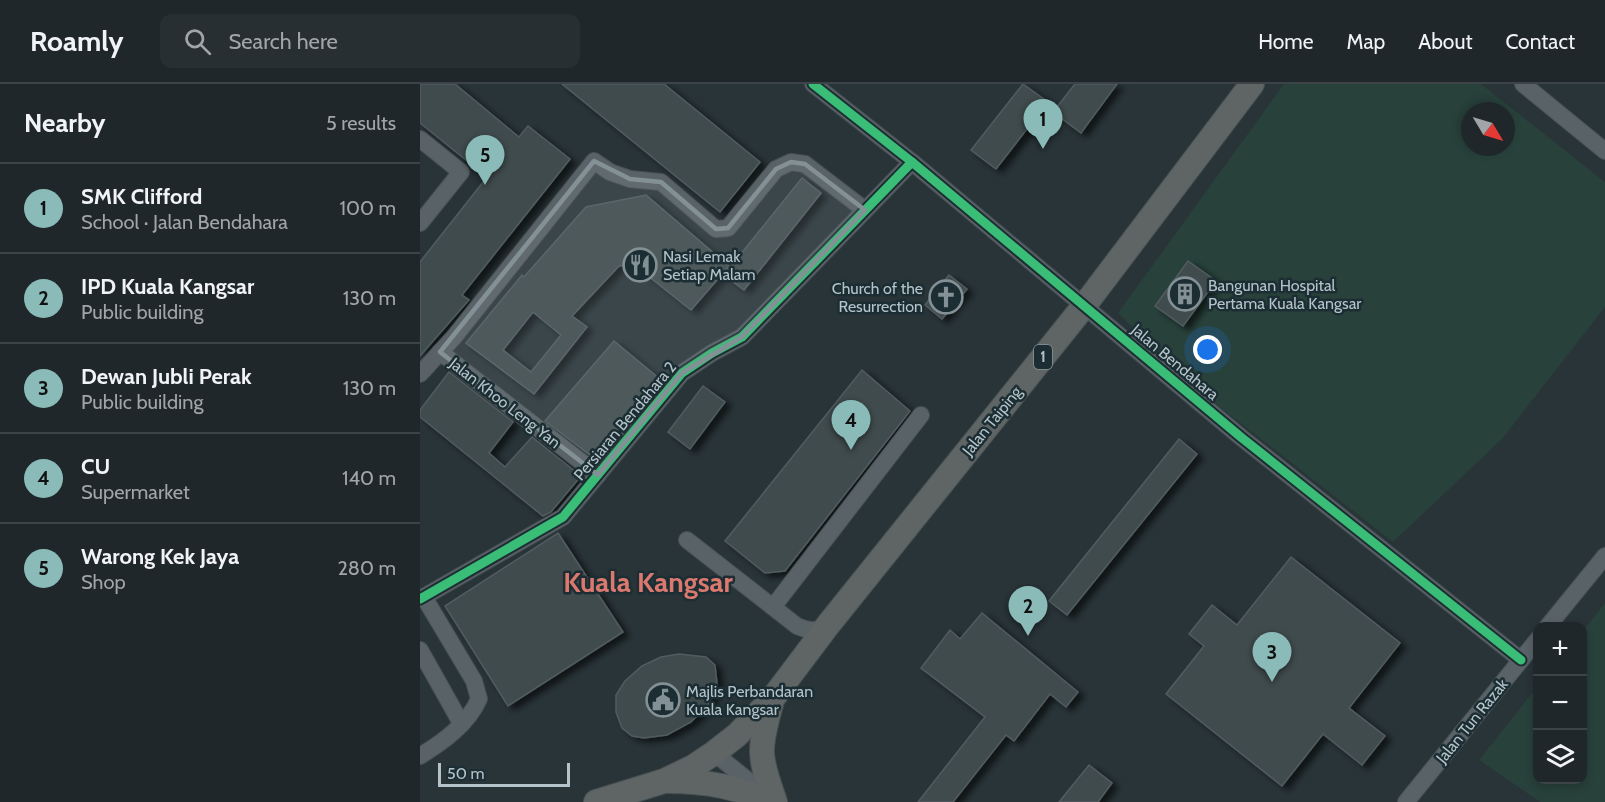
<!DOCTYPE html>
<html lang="en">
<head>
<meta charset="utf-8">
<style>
	:root { --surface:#1f272a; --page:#272f32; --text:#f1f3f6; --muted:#a1a5a8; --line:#3c4447; --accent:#8bbbb9 }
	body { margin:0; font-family:Cabin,sans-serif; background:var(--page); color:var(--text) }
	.controls { position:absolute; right:18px; bottom:18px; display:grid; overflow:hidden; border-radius:12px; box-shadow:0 3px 9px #0003 }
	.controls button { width:54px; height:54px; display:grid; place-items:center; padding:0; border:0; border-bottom:2px solid var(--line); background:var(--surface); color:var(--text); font:30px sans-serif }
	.compass { position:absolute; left:1041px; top:18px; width:54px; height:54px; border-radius:50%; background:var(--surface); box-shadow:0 3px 9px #0003; rotate:128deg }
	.scale { position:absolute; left:18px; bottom:15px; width:132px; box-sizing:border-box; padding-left:6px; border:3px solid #b3c3c9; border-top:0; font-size:16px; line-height:21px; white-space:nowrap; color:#b3c3c9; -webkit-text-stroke:4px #1c2e33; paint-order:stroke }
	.you { position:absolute; left:788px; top:266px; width:21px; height:21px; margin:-15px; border:4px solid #fff; border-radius:50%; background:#1a73e8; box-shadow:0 0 0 9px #1a73e833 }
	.badge { display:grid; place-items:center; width:39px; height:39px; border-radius:50%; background:var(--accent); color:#111; font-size:20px; font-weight:700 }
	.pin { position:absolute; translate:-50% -50px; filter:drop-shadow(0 2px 3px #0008) }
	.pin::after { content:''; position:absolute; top:32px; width:21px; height:18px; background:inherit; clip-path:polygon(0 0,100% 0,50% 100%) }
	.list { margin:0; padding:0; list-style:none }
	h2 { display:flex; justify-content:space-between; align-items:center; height:78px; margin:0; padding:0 24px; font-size:26px }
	h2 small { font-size:20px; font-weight:400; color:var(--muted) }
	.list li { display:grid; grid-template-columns:39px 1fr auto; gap:18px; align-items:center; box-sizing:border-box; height:90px; padding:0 24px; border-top:2px solid var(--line) }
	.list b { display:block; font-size:22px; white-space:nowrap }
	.list p { margin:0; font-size:20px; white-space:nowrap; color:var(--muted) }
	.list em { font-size:20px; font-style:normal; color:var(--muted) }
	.icon { flex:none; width:33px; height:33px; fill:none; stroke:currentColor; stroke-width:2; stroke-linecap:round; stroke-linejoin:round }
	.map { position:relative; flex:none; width:1185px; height:718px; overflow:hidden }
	header { display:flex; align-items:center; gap:36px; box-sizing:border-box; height:84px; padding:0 30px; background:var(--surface); border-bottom:2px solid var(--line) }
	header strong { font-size:28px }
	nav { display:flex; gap:33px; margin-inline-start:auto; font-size:21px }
	.search { width:420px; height:54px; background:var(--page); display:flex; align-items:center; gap:15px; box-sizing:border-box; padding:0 21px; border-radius:12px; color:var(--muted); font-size:22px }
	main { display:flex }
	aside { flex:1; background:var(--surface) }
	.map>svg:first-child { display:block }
</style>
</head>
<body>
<header>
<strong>Roamly</strong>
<div class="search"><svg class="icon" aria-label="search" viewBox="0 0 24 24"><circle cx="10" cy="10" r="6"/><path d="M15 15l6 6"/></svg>Search here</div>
<nav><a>Home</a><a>Map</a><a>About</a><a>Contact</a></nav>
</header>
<main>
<aside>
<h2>Nearby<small>5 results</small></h2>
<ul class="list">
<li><span class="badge">1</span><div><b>SMK Clifford</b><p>School · Jalan Bendahara</p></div><em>100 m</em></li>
<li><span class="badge">2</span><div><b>IPD Kuala Kangsar</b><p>Public building</p></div><em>130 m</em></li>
<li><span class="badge">3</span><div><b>Dewan Jubli Perak</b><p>Public building</p></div><em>130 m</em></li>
<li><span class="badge">4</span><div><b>CU</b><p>Supermarket</p></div><em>140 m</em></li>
<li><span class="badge">5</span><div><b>Warong Kek Jaya</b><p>Shop</p></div><em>280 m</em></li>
</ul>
</aside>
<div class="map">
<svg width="1185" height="718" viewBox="0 0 1185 718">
	<defs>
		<filter id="shadow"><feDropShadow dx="6" dy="4" stdDeviation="3" flood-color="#0009"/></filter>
	</defs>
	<rect width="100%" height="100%" fill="#293438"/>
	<g fill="#28413b" fill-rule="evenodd">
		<path d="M864 0H1061L1185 98V223L1082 355 973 458 755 288 698 229ZM1050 27H1086V63H1050Z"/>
		<path d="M1185 519V718H1120L1059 676 1117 603 1118 696H1162L1163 547Z"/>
	</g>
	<g fill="#414b4e" stroke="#515c5f" stroke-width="1.5" fill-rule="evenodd" filter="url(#shadow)">
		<path d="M0 0H35L99 53 108 42 150 75 42 211 49 216 0 272V178L67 93 0 39Z"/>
		<path d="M142 0H244L340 78 300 128Z"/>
		<path d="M603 0 628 18 576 85 551 66Z"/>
		<path d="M655 0H697L661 49 633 28Z"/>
		<path d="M382 94 401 109 324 206 304 191Z"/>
		<path d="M226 111 309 182 271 226 213 180 199 182 152 232 167 243 114 310 46 259 102 191 104 193 166 123ZM113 228 141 251 111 288 83 266Z"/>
		<path d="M768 177 796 197 763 242 735 222Z"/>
		<path d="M529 191 547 205 522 235 505 221Z"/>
		<path d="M194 257 240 295 174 374 125 337Z"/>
		<path d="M442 286 490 327 365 487 345 489 305 457Z"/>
		<path d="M29 288 93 338 69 369 85 383 112 353 161 392 131 428 123 432 0 333V326Z"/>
		<path d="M283 302 305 318 270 365 248 348Z"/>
		<path d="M759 355 777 370 647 531 629 517Z"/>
		<path d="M138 449 203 548 88 622 25 522Z"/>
		<path d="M871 473 980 559 929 624 965 652 942 681 903 650 862 702 746 610 784 562 769 550 792 521 817 541Z"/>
		<path d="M562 529 658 608 646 623 630 610 594 657 586 651 533 718H498L565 633 501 584 530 546 540 555Z"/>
		<path d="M259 570 286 573 295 581 297 600 288 621 271 638 247 651 224 654 212 652 202 644 196 628V611L205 597 222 582 241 573Z"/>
		<path d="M669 681 692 699 678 718H639Z"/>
	</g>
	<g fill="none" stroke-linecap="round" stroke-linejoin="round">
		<defs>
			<g id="minor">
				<path d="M393 0 492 78 822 354 1101 576"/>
				<path d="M1103 0 1185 67"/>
				<path d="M0 55 41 88 0 139"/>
				<path d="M20 268 178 391"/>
				<path d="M0 290 34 253 174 77 190 88 210 95 241 98 296 145 308 144 356 85 371 78 385 80 445 126"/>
				<path d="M267 456 377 542C389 547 396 548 408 541"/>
				<path d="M0 515 143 433 262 289 292 269 322 253 492 78"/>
				<path d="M353 523 501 331"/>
				<path d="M1128 542 1185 472"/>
				<path d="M0 566 41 639"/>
				<path d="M294 669 345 710"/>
				<path d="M0 672C23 658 48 640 59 615L54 597 4 513"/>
				<path d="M986 718 1118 555"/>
			</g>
			<g id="highway">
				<path d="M352 616C348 633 342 650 342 667 342 684 350 702 355 718"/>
				<path d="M247 697C289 697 314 703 353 718"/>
				<path d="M176 718 244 697 273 683 294 669 317 651 353 614 408 541 664 222 832 0"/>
			</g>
		</defs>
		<use href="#minor" stroke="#474f53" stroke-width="18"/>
		<use href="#highway" stroke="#465053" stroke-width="26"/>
		<use href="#minor" stroke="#596266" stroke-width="16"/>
		<use href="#highway" stroke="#5f6465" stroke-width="24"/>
		<defs>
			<g id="cycleway">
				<path d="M393 0 492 78 822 354 1101 576"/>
				<path d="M0 515 143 433 262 289 292 269 322 253 492 78"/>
			</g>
		</defs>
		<use href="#cycleway" stroke="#1c2e33" stroke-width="13"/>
		<use href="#cycleway" stroke="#3abd76" stroke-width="9"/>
	</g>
	<path fill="#839196" fill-opacity="0.2" stroke="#839196" stroke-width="4.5" stroke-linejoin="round" d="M174 77 210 95 241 98 296 145 308 144 356 85 371 78 385 80 445 126 322 253 262 289 178 391 20 268Z"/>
	<defs>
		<symbol id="restaurant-ring" viewBox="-11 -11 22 22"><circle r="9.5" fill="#1c2e33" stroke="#839196" stroke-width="1.5"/><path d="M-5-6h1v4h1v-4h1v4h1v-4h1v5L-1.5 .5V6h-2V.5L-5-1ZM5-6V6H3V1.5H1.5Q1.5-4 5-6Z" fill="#839196"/></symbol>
		<symbol id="building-ring" viewBox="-11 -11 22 22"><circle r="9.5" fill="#1c2e33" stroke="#839196" stroke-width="1.5"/><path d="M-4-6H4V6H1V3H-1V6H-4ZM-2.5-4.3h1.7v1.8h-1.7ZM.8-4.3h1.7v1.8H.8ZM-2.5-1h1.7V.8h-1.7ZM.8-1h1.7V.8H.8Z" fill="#839196"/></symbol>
		<symbol id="church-ring" viewBox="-11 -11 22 22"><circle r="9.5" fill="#1c2e33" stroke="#839196" stroke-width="1.5"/><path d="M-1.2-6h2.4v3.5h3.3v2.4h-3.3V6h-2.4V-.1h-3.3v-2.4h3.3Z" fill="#839196"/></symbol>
		<symbol id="civic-ring" viewBox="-11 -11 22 22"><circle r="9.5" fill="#1c2e33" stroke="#839196" stroke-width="1.5"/><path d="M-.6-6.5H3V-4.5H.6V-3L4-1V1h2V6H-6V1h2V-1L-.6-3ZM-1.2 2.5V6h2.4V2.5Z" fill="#839196"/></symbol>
	</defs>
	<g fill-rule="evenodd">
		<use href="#restaurant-ring" x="201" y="162" width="38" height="38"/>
		<use href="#building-ring" x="746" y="191" width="38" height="38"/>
		<use href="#church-ring" x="507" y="194" width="38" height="38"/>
		<use href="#civic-ring" x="224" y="597" width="38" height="38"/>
	</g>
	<g text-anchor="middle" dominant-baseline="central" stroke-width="5" stroke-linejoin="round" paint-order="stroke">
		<rect fill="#1c2e33" stroke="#86969c" stroke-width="1.5" x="614" y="261" width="18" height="24" rx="4.5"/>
		<g font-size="15" font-weight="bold" fill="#b3c3c9">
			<text x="623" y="273">1</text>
		</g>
		<g font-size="16" fill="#b3c3c9" stroke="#1c2e33" text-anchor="start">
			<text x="243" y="172">Nasi Lemak<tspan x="243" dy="18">Setiap Malam</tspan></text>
			<text x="788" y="201">Bangunan Hospital<tspan x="788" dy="18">Pertama Kuala Kangsar</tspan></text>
			<text x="503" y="204" text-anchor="end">Church of the<tspan x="503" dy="18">Resurrection</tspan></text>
			<text x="266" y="607">Majlis Perbandaran<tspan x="266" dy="18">Kuala Kangsar</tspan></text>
		</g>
		<g font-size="16" fill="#b3c3c9" stroke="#1c2e33">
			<text transform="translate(755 278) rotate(40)">Jalan Bendahara</text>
			<text transform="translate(85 319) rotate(38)">Jalan Khoo Leng Yan</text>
			<text transform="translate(205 337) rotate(-50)">Persiaran Bendahara 2</text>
			<text transform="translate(572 337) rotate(-51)">Jalan Taiping</text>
			<text transform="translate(1052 637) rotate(-51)">Jalan Tun Razak</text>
		</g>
		<g font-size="28" font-weight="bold" fill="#dc796f" stroke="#1c2e33">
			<text x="228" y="498">Kuala Kangsar</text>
		</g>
	</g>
</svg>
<div class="controls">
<button>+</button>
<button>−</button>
<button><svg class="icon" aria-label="layers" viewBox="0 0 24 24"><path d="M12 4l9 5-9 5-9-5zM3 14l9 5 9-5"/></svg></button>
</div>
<svg class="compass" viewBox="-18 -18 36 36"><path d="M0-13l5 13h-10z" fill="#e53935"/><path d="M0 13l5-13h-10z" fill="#a1a5a8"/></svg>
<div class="scale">50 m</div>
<div class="you"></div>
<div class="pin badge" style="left:623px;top:65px">1</div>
<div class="pin badge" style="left:608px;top:552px">2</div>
<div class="pin badge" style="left:852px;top:598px">3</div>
<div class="pin badge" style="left:431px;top:366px">4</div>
<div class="pin badge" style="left:65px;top:101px">5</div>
</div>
</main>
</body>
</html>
